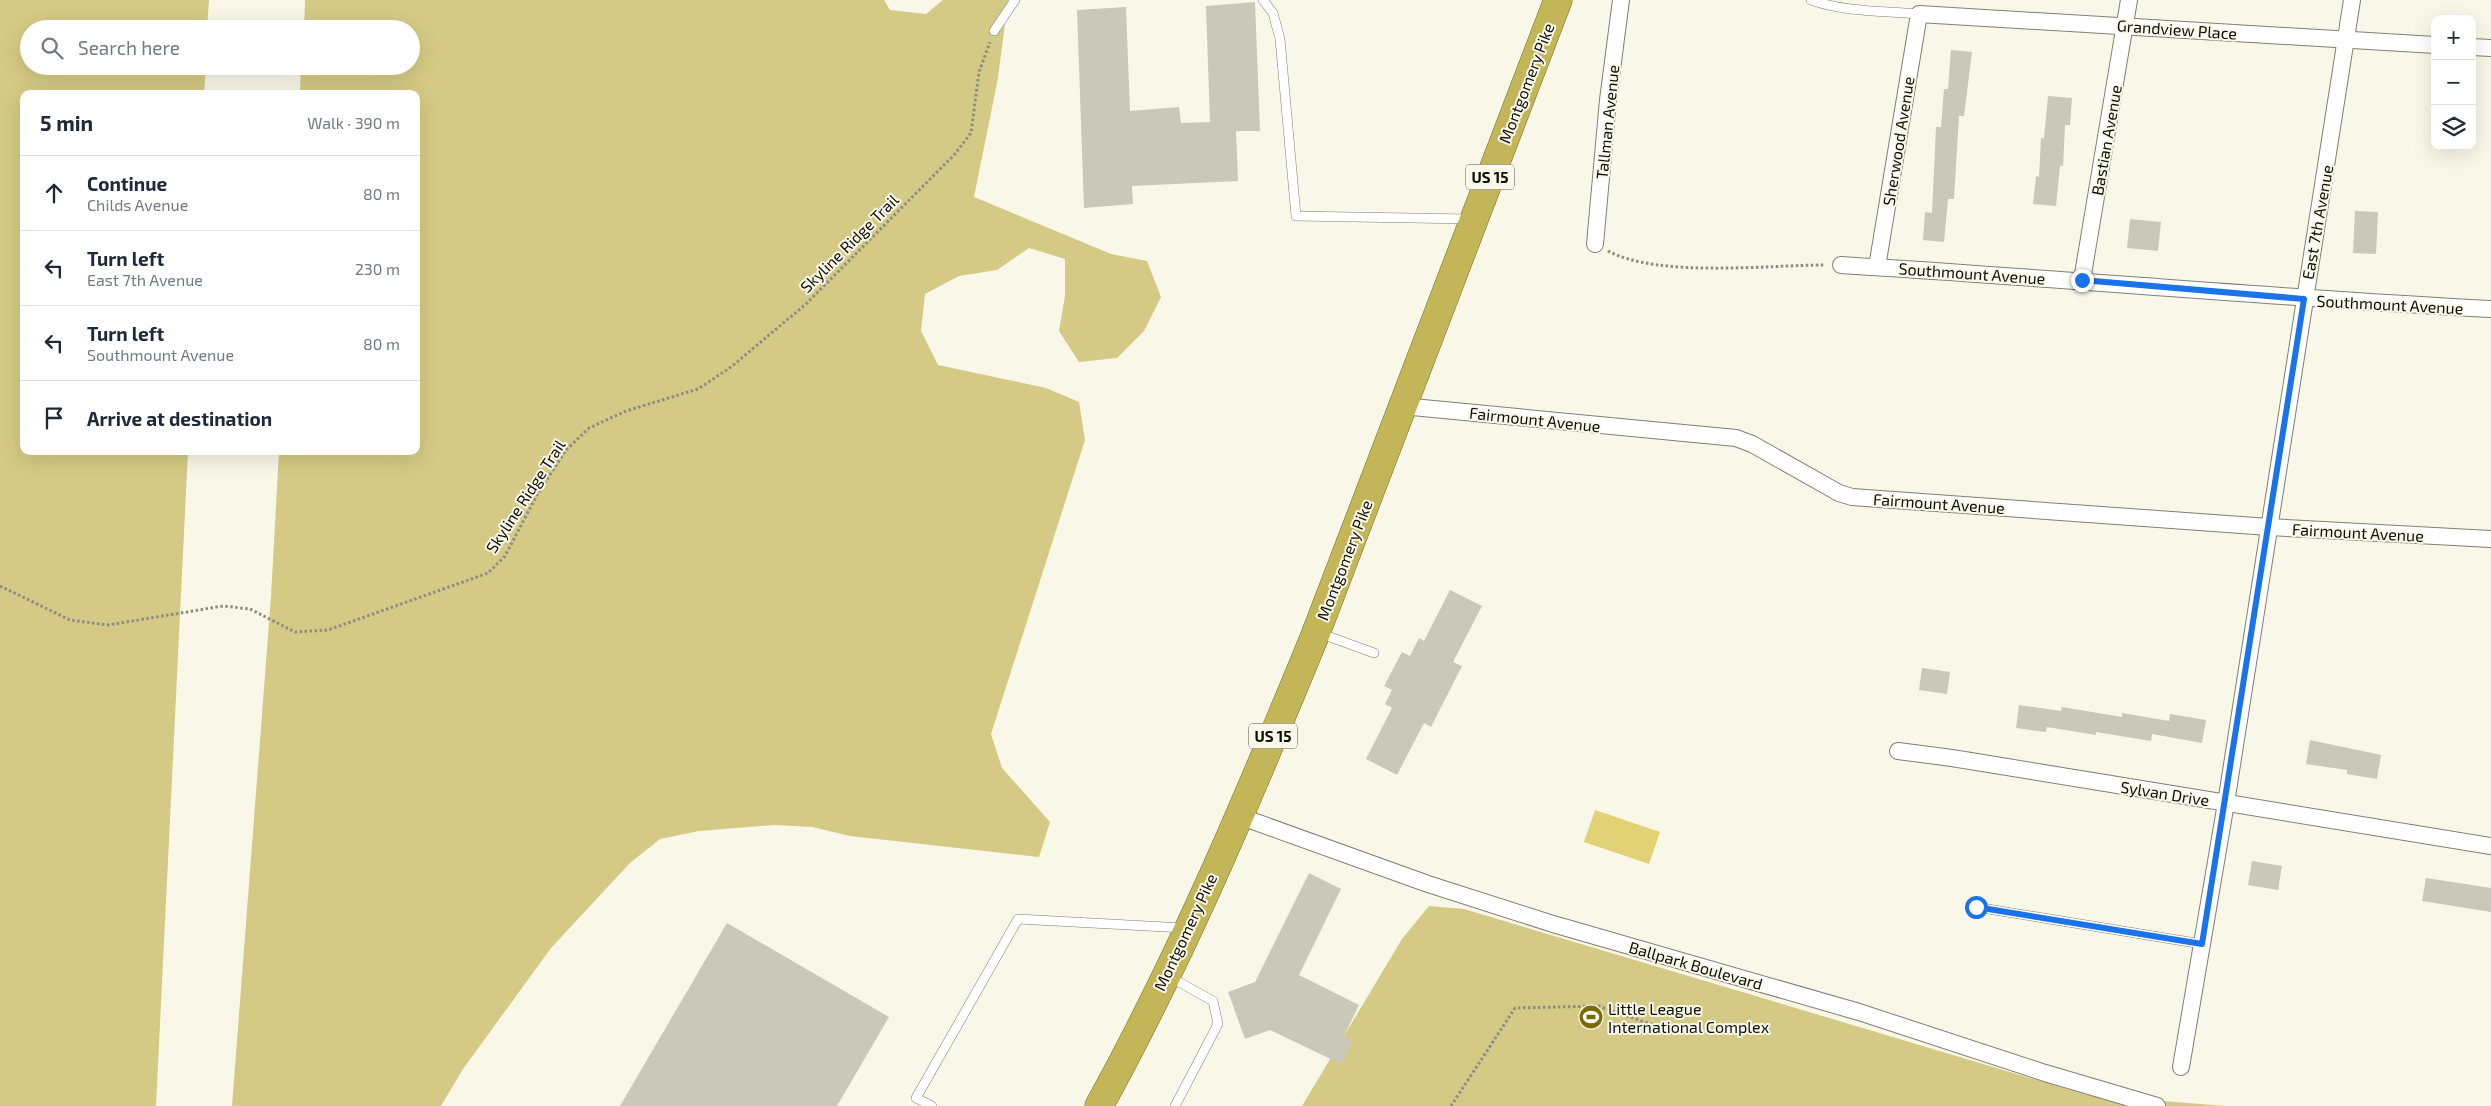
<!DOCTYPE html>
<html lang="en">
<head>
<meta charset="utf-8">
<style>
	:root { --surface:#fff; --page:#f6f6f7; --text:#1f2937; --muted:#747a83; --line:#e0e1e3 }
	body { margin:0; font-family:"Exo 2",sans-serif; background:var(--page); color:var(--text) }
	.controls { position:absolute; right:15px; top:15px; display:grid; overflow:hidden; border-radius:10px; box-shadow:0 5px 20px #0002 }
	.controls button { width:45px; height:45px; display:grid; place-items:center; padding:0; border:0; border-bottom:1px solid var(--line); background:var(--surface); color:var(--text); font:25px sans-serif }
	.stop { position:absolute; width:15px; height:15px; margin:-11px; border:4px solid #1a73e8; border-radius:50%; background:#fff }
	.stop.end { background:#1a73e8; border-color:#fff; box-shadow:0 1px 5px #0008 }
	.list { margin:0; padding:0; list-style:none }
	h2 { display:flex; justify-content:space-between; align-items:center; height:65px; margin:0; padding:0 20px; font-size:21px }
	h2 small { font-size:16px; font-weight:400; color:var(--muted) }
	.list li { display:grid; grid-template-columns:32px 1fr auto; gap:15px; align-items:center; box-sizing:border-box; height:75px; padding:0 20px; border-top:1px solid var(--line) }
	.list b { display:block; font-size:19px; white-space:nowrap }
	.list p { margin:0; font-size:16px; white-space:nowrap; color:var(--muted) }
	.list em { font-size:16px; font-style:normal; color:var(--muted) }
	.icon { flex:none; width:28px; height:28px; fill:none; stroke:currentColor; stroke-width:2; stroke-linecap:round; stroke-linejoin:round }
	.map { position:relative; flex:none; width:2491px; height:1106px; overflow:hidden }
	.search { position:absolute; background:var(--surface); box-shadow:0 5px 20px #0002; left:20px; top:20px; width:400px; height:55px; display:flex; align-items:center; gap:12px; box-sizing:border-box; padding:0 18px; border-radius:28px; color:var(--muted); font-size:19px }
	.panel { position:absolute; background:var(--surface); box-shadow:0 5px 20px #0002; left:20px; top:90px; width:400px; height:365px; border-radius:10px }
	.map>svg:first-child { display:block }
</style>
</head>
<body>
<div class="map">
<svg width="2491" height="1106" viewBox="0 0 2491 1106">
	<rect width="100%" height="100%" fill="#f9f7e8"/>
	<g fill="#d4ca85">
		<path d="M0 0H209L207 29H29V66H206L204 94H24V451H188L156 1106H0Z"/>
		<path d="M305 0H884L890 10 926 14 943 0H1008L998 78 974 197 1111 254 1147 261 1161 297 1144 331 1117 358 1079 362 1059 331 1065 296V259L1029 248 997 270 959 276 925 294 921 331 938 365 1046 388 1079 402 1085 440 991 734 1002 768 1050 822 1039 857 850 836 812 827 774 825 699 831 660 839 630 863 551 948 463 1069 441 1106H232L271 597 279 451H416V94H300L301 66H411V29H304Z"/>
		<path d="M1429 906 1464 909 2087 1095 2226 1106H1302L1402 939Z"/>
	</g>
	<path fill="#e1d375" d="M1595 810 1660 832 1649 864 1584 842Z"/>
	<g fill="#c9c8b9">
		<path d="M1255 2 1260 131H1236L1238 181 1132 186 1133 204 1084 208 1077 10 1126 7 1130 111 1179 107 1181 123 1210 122 1206 6Z"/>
		<path d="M1951 50 1972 52 1964 116H1959L1954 199H1948L1944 242 1923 240 1925 212 1932 213 1936 127H1941L1944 89H1948Z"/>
		<path d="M2048 96 2072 98 2070 125H2065L2063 166H2060L2056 206 2033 204 2036 176 2039 177 2041 138H2044Z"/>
		<path d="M2355 211 2378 212 2376 254 2353 253Z"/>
		<path d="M2130 219 2161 222 2158 251 2127 248Z"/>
		<path d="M1450 590 1482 606 1453 662 1462 666 1431 727 1424 723 1397 775 1366 759 1392 708 1385 704 1392 690 1384 686 1402 652 1410 656 1419 638 1424 641Z"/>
		<path d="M1922 668 1950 672 1947 694 1919 690Z"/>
		<path d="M2019 705 2061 711 2062 707 2122 717V713L2169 721 2170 714 2206 720 2202 743 2152 734 2151 741 2096 732V735L2047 727 2046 732 2016 728Z"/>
		<path d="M2310 740 2381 755 2377 779 2347 774V770L2306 764Z"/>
		<path d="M2252 861 2282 866 2278 890 2248 885Z"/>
		<path d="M1309 873 1341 889 1299 975 1359 1005 1344 1036 1353 1041 1341 1064 1270 1030 1245 1039 1228 992 1255 982Z"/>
		<path d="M2426 878 2491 888V912L2422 901Z"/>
		<path d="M727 923 889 1017 837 1106H620Z"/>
	</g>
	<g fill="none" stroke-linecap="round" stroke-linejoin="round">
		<defs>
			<g id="service">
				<path d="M1263 0 1273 13 1280 39 1296 216 1469 219"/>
				<path d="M1811 0C1844 12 1884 11 1919 14"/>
				<path d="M994 31 1015 0"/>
				<path d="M1319 633 1374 653"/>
				<path d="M1976 907 2202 944"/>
				<path d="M1168 976 1213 1001 1218 1024 1175 1106"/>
				<path d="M932 1106 916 1098 1018 919 1184 928"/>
			</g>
			<g id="minor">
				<path d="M2472 47 2491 48"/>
				<path d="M1595 244 1608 100 1621 0"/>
				<path d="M1841 265C2058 278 2274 298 2491 309"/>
				<path d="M1877 267 1919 14 2435 45"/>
				<path d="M2082 280 2129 0"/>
				<path d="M1402 406 1736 438 1752 444 1839 493 1852 497 2269 527 2491 539"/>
				<path d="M1898 751 1952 758 2491 846"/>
				<path d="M1239 816 1428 884 1553 924 1859 1012 2045 1073 2157 1106"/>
				<path d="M2181 1067 2226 803 2352 0"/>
			</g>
			<path id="trunk" d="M1099 1106C1182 956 1249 796 1314 638L1558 0"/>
		</defs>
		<use href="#service" stroke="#817f72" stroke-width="10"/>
		<use href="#minor" stroke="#817f72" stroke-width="18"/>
		<use href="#trunk" stroke="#796f21" stroke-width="29"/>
		<g stroke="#8d8c82" stroke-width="3" stroke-dasharray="2.5 2.5" stroke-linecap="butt">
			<path d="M1608 251C1659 278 1767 265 1825 265"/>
			<path d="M0 586 70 620 108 625 223 606 250 609 295 632 328 630 488 573 505 556 537 495 566 450 589 428 626 411 698 389 731 367 806 304 954 155 971 133 979 72 990 42"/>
			<path d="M1451 1106 1515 1008 1598 1006 1665 1029"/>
		</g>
		<use href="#service" stroke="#fff" stroke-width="9"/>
		<use href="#minor" stroke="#fff" stroke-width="16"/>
		<use href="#trunk" stroke="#c2b658" stroke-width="28"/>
	</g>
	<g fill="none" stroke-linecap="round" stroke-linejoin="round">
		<path stroke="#1a73e8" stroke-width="6" d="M1976 907 2202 944 2304 299 2082 280"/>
	</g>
	<defs>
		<symbol id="stadium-disc" viewBox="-11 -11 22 22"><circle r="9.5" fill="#796c07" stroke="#f9f7e8"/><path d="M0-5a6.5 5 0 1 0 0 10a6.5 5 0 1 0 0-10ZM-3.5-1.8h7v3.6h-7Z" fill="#fff"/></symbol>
	</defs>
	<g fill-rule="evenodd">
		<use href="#stadium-disc" x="1577" y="1003" width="28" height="28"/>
	</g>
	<g text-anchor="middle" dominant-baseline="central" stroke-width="4" stroke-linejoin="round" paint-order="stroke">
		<g fill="#f9f7e8" stroke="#54544c" stroke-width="1">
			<rect x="1466" y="164.5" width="48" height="25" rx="4"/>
			<rect x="1249" y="723.5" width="48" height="25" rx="4"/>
		</g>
		<g font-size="15" font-weight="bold" fill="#0e0e09">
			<text x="1490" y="177">US 15</text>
			<text x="1273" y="736">US 15</text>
		</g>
		<g font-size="16" fill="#0e0e09" stroke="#f9f7e8">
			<text transform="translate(2177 29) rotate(4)">Grandview Place</text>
			<text transform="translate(1526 83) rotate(-69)">Montgomery Pike</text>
			<text transform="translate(1607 122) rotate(-84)">Tallman Avenue</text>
			<text transform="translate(2106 140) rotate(-80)">Bastian Avenue</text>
			<text transform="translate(1898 141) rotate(-81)">Sherwood Avenue</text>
			<text transform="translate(2317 222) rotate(-80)">East 7th Avenue</text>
			<text transform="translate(849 243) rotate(-45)">Skyline Ridge Trail</text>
			<text transform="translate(1972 273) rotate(4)">Southmount Avenue</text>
			<text transform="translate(2390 304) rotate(3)">Southmount Avenue</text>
			<text transform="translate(1535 419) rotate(6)">Fairmount Avenue</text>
			<text transform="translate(525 496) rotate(-57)">Skyline Ridge Trail</text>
			<text transform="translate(1939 503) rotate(4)">Fairmount Avenue</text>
			<text transform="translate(2358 532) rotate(3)">Fairmount Avenue</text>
			<text transform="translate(1344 560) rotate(-69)">Montgomery Pike</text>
			<text transform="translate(2165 793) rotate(9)">Sylvan Drive</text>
			<text transform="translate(1185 932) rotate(-65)">Montgomery Pike</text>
			<text transform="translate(1696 965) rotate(16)">Ballpark Boulevard</text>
		</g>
		<g font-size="16" fill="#0e0e09" stroke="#f9f7e8" text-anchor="start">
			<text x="1608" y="1008">Little League<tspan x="1608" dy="18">International Complex</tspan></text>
		</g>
	</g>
</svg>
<div class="controls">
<button>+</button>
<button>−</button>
<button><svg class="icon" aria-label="layers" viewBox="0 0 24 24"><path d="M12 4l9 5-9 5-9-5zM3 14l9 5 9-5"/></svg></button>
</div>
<div class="stop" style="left:1976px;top:907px"></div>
<div class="stop end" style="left:2082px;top:280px"></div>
<div class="search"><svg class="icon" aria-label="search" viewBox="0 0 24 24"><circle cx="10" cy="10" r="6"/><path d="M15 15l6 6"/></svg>Search here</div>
<section class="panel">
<h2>5 min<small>Walk · 390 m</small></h2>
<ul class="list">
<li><svg class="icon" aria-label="ahead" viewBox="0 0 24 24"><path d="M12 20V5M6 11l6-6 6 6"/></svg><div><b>Continue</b><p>Childs Avenue</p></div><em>80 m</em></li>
<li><svg class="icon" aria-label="left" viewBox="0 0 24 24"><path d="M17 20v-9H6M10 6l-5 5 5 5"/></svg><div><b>Turn left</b><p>East 7th Avenue</p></div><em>230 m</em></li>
<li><svg class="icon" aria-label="left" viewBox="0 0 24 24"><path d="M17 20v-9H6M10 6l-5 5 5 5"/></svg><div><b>Turn left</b><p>Southmount Avenue</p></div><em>80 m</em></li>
<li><svg class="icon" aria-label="arrive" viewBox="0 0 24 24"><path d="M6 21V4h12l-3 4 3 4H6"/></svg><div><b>Arrive at destination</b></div></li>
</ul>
</section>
</div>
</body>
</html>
